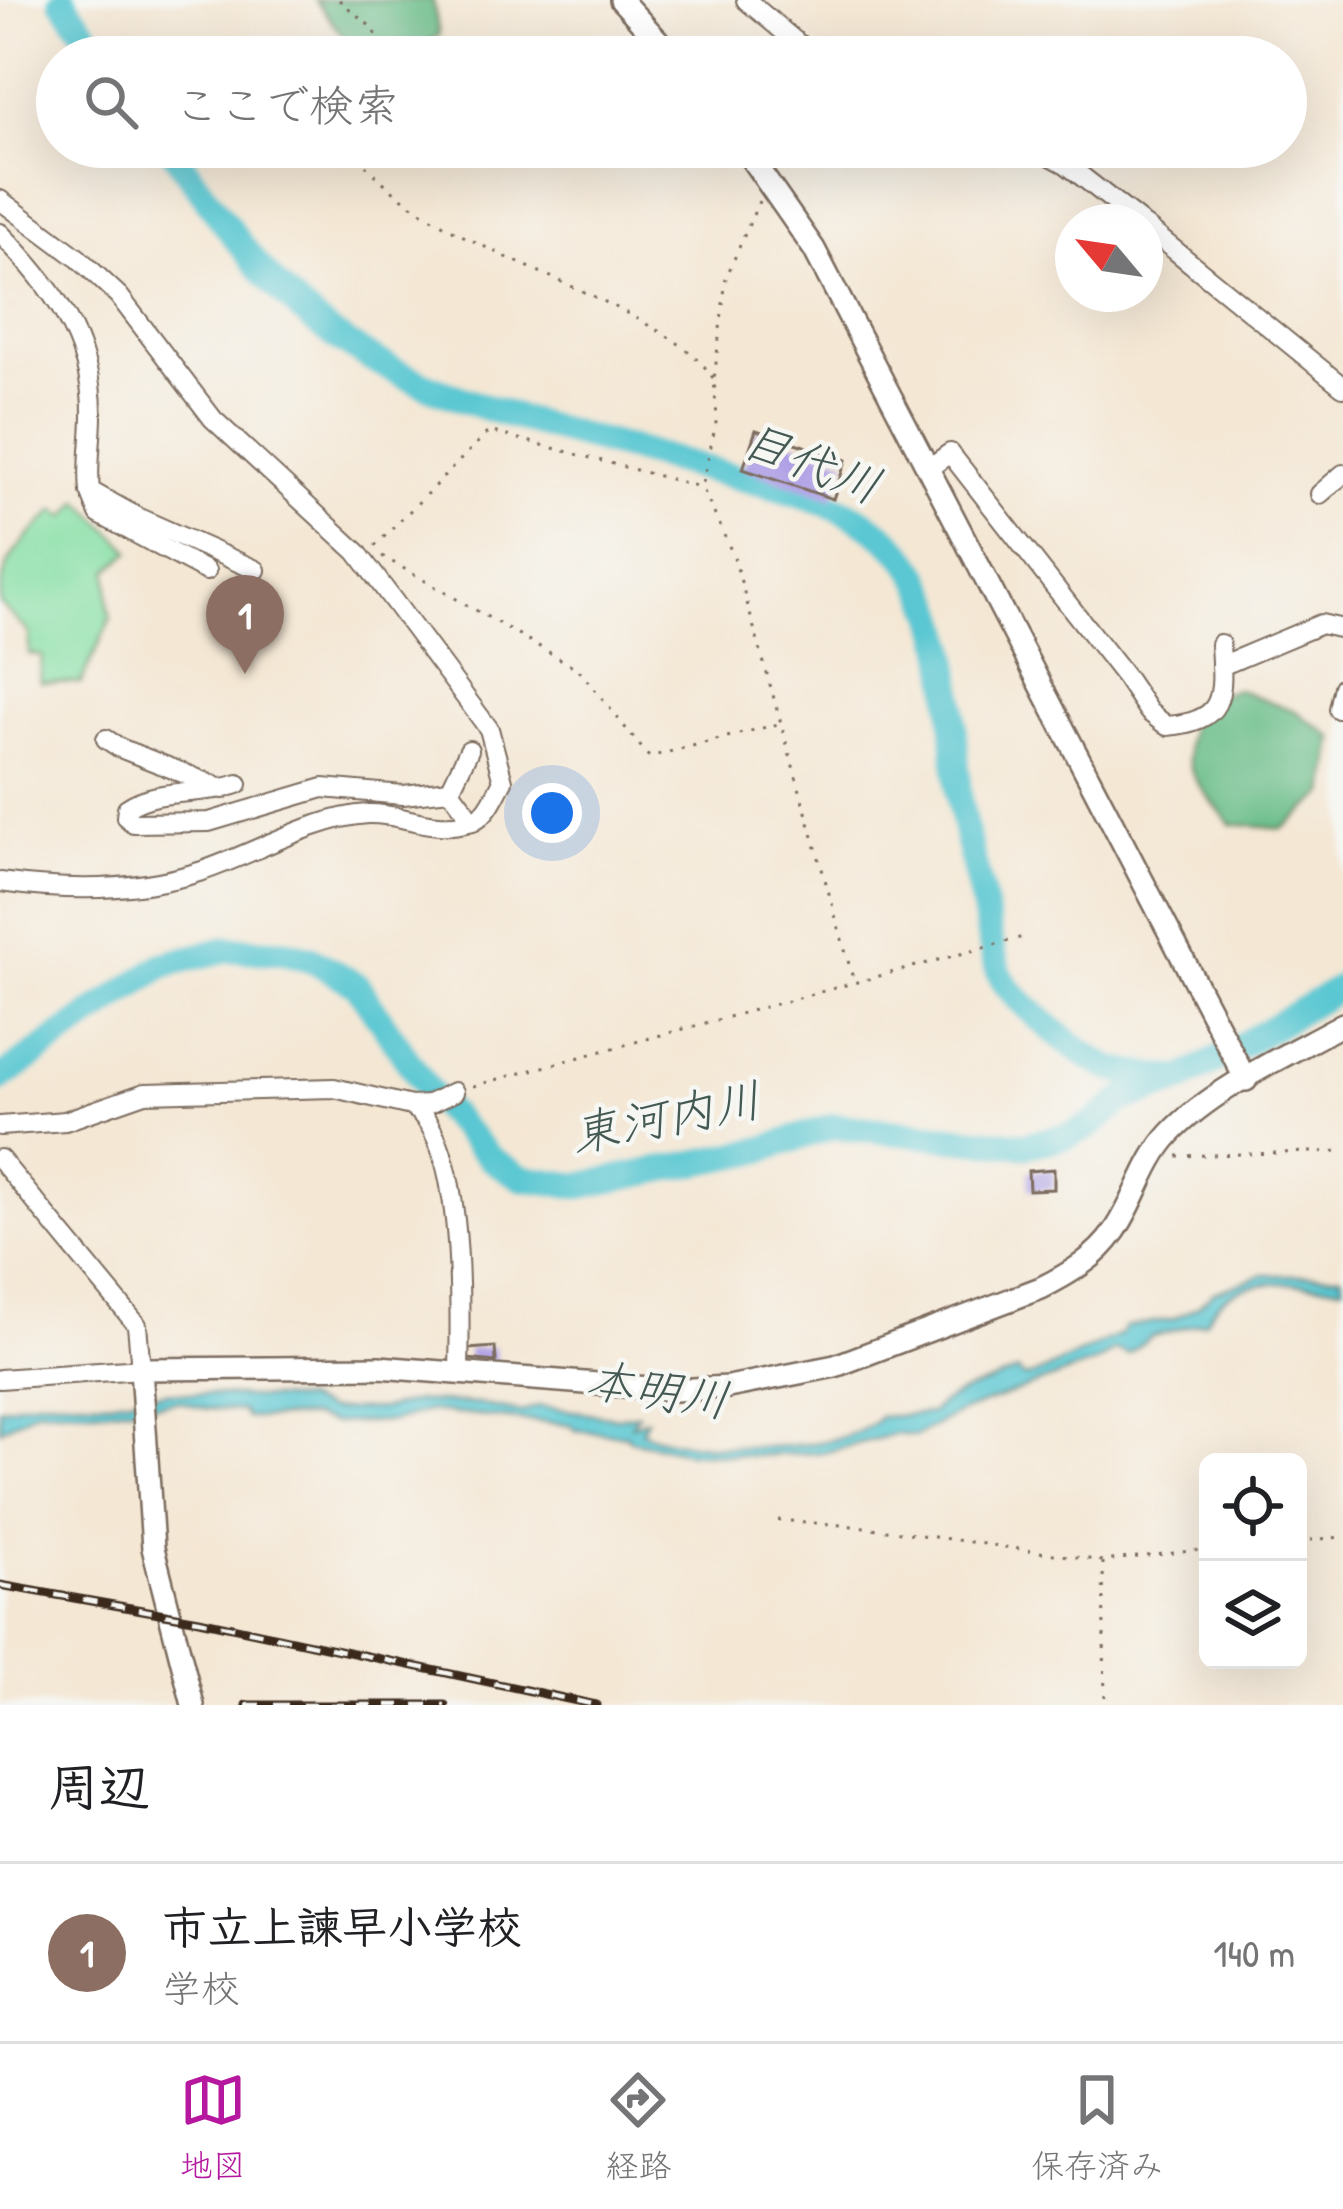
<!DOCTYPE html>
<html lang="ja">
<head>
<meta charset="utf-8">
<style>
	:root { --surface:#fff; --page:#f2f2f2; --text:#202124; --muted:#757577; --line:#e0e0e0; --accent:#b5179e }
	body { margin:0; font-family:"Patrick Hand","Klee One",sans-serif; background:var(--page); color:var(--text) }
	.controls { position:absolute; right:36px; bottom:36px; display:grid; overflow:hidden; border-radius:18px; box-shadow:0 12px 48px #0002 }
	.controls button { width:108px; height:108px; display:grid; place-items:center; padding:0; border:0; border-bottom:3px solid var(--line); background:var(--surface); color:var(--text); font:60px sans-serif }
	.compass { position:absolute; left:1055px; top:204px; width:108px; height:108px; border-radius:50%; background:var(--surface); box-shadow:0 12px 48px #0002; rotate:299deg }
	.you { position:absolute; left:552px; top:813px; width:42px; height:42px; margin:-30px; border:9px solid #fff; border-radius:50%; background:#1a73e8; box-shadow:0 0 0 18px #1a73e833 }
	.badge { display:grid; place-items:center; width:78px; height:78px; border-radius:50%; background:var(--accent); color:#fff; font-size:39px; font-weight:700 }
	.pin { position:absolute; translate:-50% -99px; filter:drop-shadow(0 3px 6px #0008) }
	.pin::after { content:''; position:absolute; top:63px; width:42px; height:36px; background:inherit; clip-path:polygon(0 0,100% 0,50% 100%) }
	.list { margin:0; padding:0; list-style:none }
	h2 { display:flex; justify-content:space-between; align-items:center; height:156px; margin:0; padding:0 48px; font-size:51px }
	h2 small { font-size:39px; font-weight:400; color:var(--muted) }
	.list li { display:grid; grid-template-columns:78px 1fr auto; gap:36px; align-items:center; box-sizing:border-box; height:180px; padding:0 48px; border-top:3px solid var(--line) }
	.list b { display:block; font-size:45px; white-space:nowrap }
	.list p { margin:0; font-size:39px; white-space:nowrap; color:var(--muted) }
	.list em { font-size:39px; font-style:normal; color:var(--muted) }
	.icon { flex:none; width:66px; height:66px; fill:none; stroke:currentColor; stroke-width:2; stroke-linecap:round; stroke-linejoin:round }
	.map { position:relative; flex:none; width:1343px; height:1705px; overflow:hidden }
	.search { position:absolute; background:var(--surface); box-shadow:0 12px 48px #0002; left:36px; right:36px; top:36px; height:132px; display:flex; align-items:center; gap:30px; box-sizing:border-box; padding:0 42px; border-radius:66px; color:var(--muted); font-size:45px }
	.sheet { height:336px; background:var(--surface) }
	nav { display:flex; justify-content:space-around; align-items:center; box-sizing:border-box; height:168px; border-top:3px solid var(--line); background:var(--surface); font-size:33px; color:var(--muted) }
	nav a { display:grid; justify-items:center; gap:6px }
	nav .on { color:var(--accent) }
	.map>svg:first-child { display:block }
</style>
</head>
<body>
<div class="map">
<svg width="1343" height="1705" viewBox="0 0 1343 1705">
	<rect width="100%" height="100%" fill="#f6f6f2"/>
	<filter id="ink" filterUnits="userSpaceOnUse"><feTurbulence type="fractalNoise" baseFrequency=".00833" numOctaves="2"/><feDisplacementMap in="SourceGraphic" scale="24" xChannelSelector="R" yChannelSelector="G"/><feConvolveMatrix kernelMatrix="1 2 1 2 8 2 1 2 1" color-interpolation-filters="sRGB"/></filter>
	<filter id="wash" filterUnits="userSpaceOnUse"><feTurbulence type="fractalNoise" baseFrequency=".004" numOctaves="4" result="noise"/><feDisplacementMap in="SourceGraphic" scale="48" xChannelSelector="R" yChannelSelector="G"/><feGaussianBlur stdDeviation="2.7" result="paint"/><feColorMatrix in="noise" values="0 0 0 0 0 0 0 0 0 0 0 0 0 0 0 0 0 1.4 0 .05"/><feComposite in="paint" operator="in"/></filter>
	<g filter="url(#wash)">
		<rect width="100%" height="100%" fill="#f4e7d4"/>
		<path fill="#85dfa4" stroke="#608461" stroke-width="3" d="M80 501 131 551 108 571C111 588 105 603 111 618L81 683 40 682 42 656 29 654V633L0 604C0 557 24 542 55 510L66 517Z"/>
		<g fill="#6cbe8a" stroke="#547454" stroke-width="3">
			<path d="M315 0H433L439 35 408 57H360Z"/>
			<path d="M1236 689 1296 711 1334 738 1326 794 1282 829 1231 824C1192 778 1174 765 1198 703Z"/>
		</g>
		<path fill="#5ac7d2" stroke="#4a7878" stroke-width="3" d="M1262 1275H1342L1343 1286C1298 1285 1228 1270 1206 1321L1150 1337 1128 1354 1114 1350 1098 1362 963 1411 915 1436 895 1434 826 1452 754 1456 686 1452 630 1440 627 1435 575 1430 572 1425 427 1411 393 1421 333 1423 311 1417 246 1418 242 1411 207 1409 179 1401 104 1410 37 1409 0 1430V1408L41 1399 108 1401 167 1392 304 1400 328 1410 382 1409 417 1401 478 1404 521 1412 538 1406 616 1417 638 1414 631 1425 647 1419 642 1431C682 1453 851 1456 879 1417L931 1413C949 1392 990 1384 1018 1371L1023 1377H1031L1121 1334 1125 1327 1173 1319 1198 1306 1213 1292Z"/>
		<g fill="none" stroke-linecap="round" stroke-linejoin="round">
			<g stroke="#5ac7d2" stroke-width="27">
				<path d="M62 0 104 57"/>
				<path d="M170 147C207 198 242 253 287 297 388 397 561 429 694 466 758 484 838 495 889 540 960 602 950 712 959 796 963 829 974 862 981 894 987 920 990 949 1000 974 1010 999 1076 1050 1101 1064 1122 1076 1157 1075 1181 1080"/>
				<path d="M0 1079 163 965 227 949 286 952 311 959 357 985 432 1096 491 1159 522 1178 579 1186 761 1150 834 1126 1026 1145 1068 1136 1090 1126 1123 1100 1182 1080 1343 986"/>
			</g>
		</g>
		<g id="blocks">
			<g fill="#aa9ae5">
				<path d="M756 430 846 460 833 499 743 469Z"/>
				<path d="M1054 1169V1189L1029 1190 1028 1171Z"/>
				<path d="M495 1347 496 1362 468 1359V1349Z"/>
			</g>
		</g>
	</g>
	<g filter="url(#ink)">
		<use href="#blocks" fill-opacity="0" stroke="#7c6c5e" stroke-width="3"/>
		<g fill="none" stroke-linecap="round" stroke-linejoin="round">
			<defs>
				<g id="minor">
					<path d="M746 0 814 57"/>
					<path d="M1034 147 1066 164 1140 222"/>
					<path d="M0 200 78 258 119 296 213 419 357 552 489 729 503 781C494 797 487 817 469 822 433 833 403 813 368 814 315 817 253 854 202 871 139 892 65 891 0 882"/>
					<path d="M1145 226 1343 387"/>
					<path d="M0 233C50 284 93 340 92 415 92 440 87 466 90 491L137 517 256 570"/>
					<path d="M929 468 950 453 1126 678 1149 712 1167 726C1227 721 1223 695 1220 644"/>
					<path d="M90 491 99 514 206 571"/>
					<path d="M1320 494 1343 474"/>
					<path d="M1221 666 1321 624 1343 629"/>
					<path d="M1338 709 1343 687"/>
					<path d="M106 739 120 748 223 789"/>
					<path d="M469 750 450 790 473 821"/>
					<path d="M238 784C204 796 157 787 127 808L126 817 133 823 209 822 323 788 403 795 450 790"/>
					<path d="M411 1106C466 1138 460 1315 459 1373"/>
					<path d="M0 1126 65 1121 145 1093 334 1088 411 1106 427 1105 454 1092"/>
					<path d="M0 1159 137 1325 141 1369 0 1379"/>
				</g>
				<g id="tertiary">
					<path d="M621 0 673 57"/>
					<path d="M743 147 814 249 1246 1080"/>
					<path d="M193 1705 153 1548 141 1369 379 1367 675 1390 728 1387 835 1366 1041 1288C1069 1274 1096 1258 1114 1232 1136 1201 1144 1162 1170 1134 1212 1089 1289 1054 1343 1024"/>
				</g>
			</defs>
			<use href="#minor" stroke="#7c6c5e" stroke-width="22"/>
			<use href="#tertiary" stroke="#7c6c5e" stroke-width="26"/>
			<g stroke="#7c6c5e" stroke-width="3" stroke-dasharray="3 9" stroke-linecap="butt">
				<path d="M339 0 370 26 392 57"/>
				<path d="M350 147C420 236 538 264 634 317 665 335 693 348 713 378"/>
				<path d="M759 201 726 278 714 380 717 418 702 487 734 557 854 982"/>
				<path d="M375 546 489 431 700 487"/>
				<path d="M382 556 578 669 649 757 782 723"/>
				<path d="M473 1086 1027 936"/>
				<path d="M1177 1156 1343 1151"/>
				<path d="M778 1520 865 1527 1103 1561 1208 1549"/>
				<path d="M1298 1541 1343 1537"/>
				<path d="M1103 1562 1105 1705"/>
			</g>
			<use href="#minor" stroke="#fff" stroke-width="18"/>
			<use href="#tertiary" stroke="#fff" stroke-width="21"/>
			<defs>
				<g id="rail">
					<path d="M0 1585 199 1620 596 1705"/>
					<path d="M246 1705H445"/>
				</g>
			</defs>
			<use href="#rail" stroke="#3b2a1e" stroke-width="9"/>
			<use href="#rail" stroke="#f6f6f2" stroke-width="4.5" stroke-dasharray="14" stroke-linecap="butt"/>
		</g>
	</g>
	<g text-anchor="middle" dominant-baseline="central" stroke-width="9" stroke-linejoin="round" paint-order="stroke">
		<g font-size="48" font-style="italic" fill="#445954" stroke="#f6f6f2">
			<text transform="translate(812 462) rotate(21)">目代川</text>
			<text transform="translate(666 1116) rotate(-11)">東河内川</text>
			<text transform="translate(658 1389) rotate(9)">本明川</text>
		</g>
	</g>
</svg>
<div class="controls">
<button><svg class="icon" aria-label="locate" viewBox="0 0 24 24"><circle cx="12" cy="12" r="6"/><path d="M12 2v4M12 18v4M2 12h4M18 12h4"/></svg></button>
<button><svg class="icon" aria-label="layers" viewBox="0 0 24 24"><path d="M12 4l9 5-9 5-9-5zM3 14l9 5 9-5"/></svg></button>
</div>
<svg class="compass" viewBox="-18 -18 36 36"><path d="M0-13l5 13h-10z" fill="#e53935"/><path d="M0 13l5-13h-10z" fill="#757577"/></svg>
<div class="you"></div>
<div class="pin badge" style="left:245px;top:674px;background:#8d6e63">1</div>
<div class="search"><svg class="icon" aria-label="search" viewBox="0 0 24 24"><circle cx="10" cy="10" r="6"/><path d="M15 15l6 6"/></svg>ここで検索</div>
</div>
<section class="sheet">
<h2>周辺<small></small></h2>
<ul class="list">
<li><span class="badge" style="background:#8d6e63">1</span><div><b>市立上諫早小学校</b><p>学校</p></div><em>140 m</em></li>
</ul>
</section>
<nav>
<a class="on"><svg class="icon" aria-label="map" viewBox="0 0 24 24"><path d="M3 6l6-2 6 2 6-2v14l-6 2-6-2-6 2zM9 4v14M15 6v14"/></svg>地図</a>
<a><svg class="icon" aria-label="directions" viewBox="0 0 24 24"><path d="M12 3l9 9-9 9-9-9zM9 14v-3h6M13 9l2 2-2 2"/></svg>経路</a>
<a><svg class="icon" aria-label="saved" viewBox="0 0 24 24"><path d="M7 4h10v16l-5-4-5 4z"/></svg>保存済み</a>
</nav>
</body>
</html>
